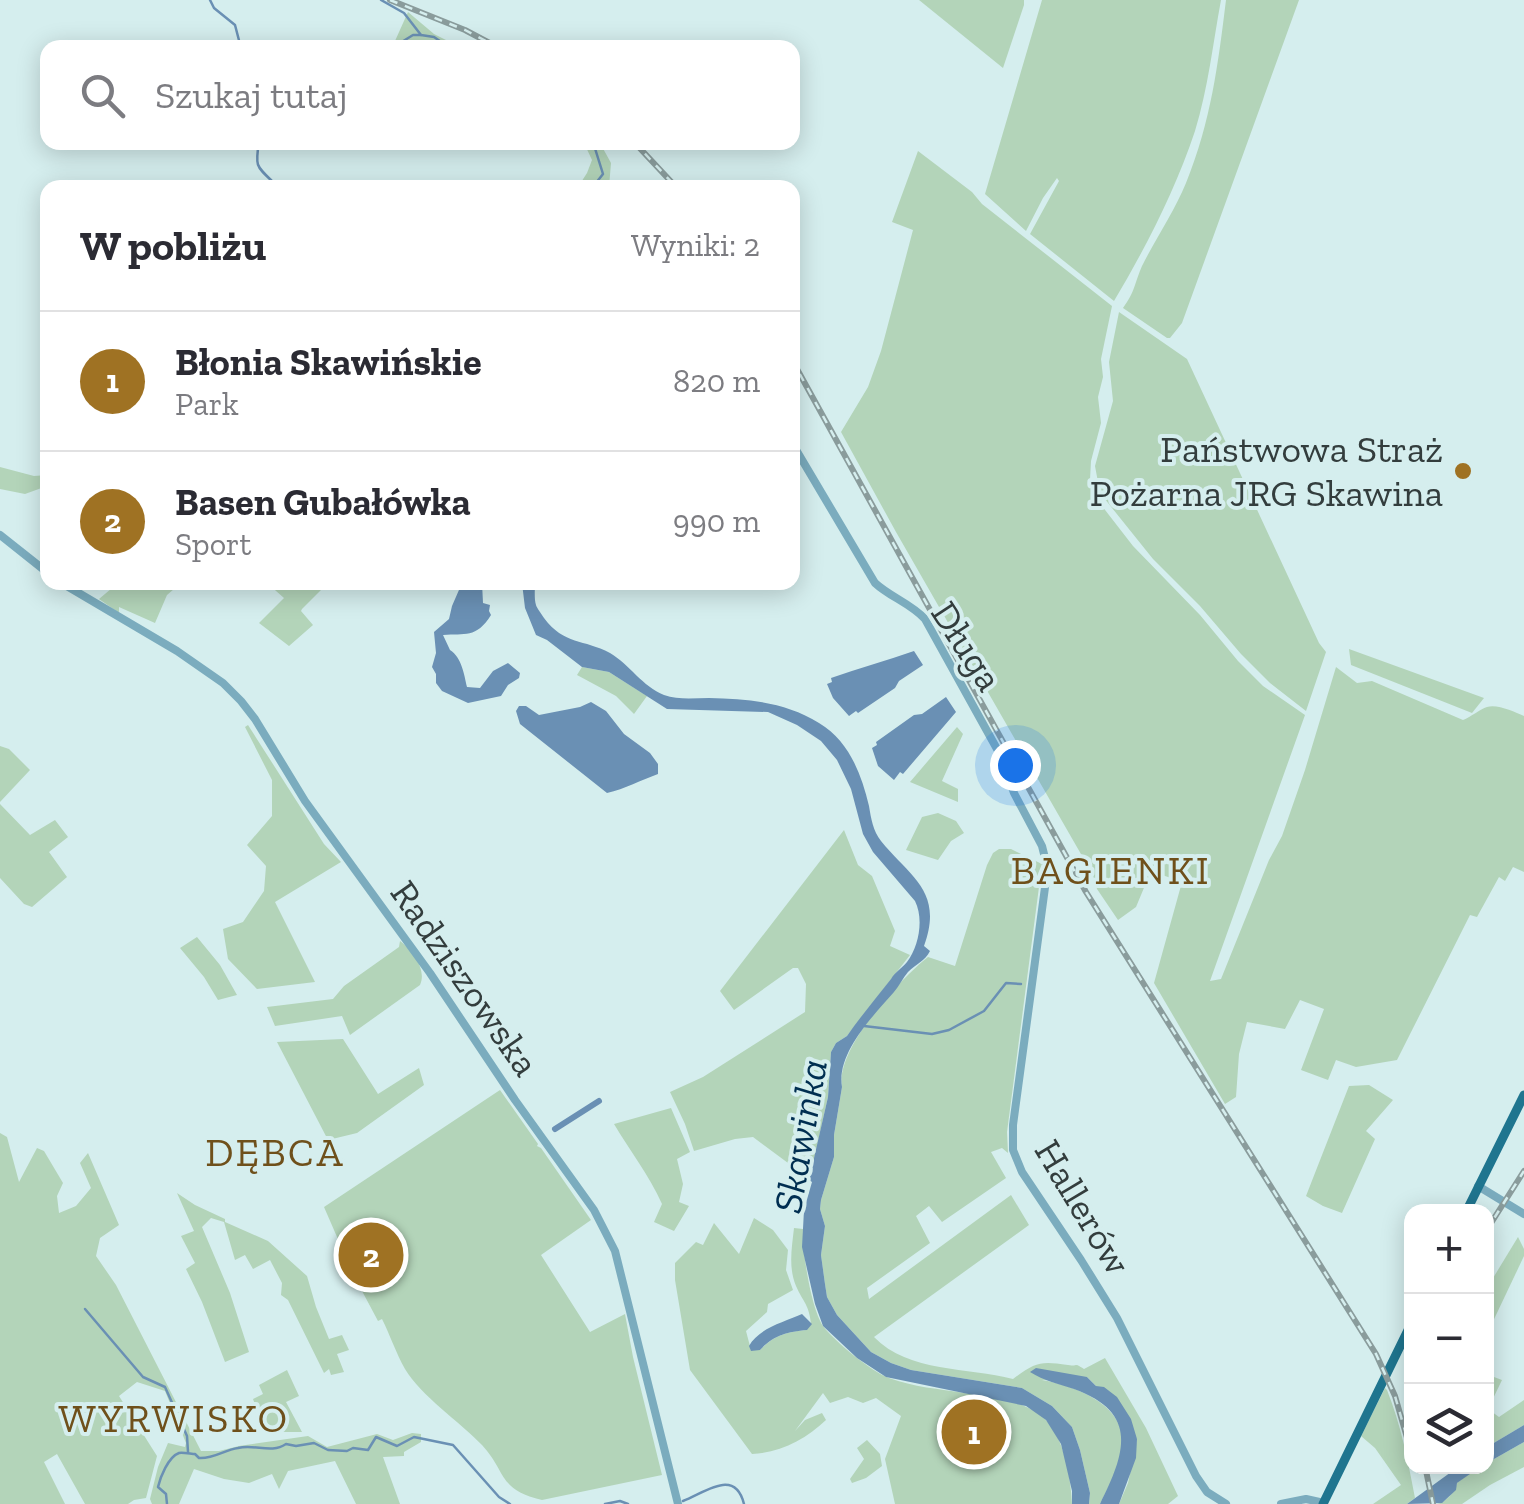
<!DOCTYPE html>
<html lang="pl">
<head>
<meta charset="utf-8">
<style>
	:root { --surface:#fff; --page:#f2f2f3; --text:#2b2b33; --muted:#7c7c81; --line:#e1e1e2; --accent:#9f7223 }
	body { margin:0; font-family:"Zilla Slab",serif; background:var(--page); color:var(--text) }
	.controls { position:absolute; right:30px; bottom:30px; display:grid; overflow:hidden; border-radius:20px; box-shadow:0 5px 25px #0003 }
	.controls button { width:90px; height:90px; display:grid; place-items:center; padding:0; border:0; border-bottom:2px solid var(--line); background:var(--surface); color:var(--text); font:50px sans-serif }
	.you { position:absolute; left:1015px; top:765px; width:35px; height:35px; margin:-25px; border:8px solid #fff; border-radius:50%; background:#1a73e8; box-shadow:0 0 0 15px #1a73e833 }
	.badge { display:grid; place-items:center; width:65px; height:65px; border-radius:50%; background:var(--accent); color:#fff; font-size:32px; font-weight:700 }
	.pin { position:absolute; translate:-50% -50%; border:5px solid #fff; box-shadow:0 2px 10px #0006 }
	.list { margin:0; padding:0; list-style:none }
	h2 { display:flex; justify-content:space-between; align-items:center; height:130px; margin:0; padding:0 40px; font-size:42px }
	h2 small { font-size:32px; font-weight:400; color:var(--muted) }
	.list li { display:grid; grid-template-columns:65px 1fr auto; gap:30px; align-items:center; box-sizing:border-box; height:140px; padding:0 40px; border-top:2px solid var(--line) }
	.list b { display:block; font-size:38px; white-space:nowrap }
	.list p { margin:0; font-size:32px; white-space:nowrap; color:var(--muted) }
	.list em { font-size:32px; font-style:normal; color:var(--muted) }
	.icon { flex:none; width:55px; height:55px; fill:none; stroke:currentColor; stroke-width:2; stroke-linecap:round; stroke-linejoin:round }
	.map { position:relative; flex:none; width:1524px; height:1504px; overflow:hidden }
	.search { position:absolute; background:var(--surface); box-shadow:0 5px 25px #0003; left:40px; top:40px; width:760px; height:110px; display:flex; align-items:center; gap:25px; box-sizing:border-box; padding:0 35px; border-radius:20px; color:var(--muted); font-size:38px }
	.panel { position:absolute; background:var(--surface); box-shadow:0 5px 25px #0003; left:40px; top:180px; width:760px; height:410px; border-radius:20px }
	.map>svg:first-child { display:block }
</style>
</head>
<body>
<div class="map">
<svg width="1524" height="1504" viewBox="0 0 1524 1504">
	<rect width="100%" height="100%" fill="#d5eeee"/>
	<g fill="#b3d4b9">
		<path d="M919 0H1024V5L1003 68Z"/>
		<path d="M1042 0H1221C1213 43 1208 89 1195 131 1175 191 1146 247 1114 301L1030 234 1059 181 1057 178 1043 198 1026 231 985 194Z"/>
		<path d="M1226 0H1299L1182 323 1170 338H1167L1123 308C1135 292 1135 282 1142 266 1156 238 1174 212 1186 183 1211 121 1218 65 1226 0Z"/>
		<path d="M408 12 434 34 460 47H386L395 41Z"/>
		<path d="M584 143H600L611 163 609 187H578L587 173 592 160Z"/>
		<path d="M918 151 972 192 982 204 1112 306 1101 359 1103 377 1098 397 1101 423 1091 461 1090 480 1095 497 1133 546 1200 615 1238 661 1263 686 1305 715 1210 981 1221 979 1269 860 1282 836 1305 770 1336 667 1357 683 1372 681 1463 720C1471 717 1480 709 1487 707 1498 704 1514 712 1524 716V872L1513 867 1505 881 1499 877 1477 917 1470 915 1397 1060 1356 1067 1336 1060 1328 1080 1301 1070 1324 1009 1300 1000 1285 1029 1247 1022 1239 1054 1236 1097 1225 1104 1154 983 1182 882 1151 871 1136 907 1118 920 1097 889 1093 875 896 532 841 432 868 387 881 351 913 230 892 222Z"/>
		<path d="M1119 312 1187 359 1319 643 1326 652 1306 711 1270 683 1241 654 1200 606 1153 559 1100 493 1095 466 1113 401 1109 362Z"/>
		<path d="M0 467 34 476 47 475V486L25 494 0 489Z"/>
		<path d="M118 583H181L167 595 155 623 119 607V613L99 599Z"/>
		<path d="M267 583H328L302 609 301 611 313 625 289 646 259 623 284 598Z"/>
		<path d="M1349 649 1484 698 1472 713 1351 665Z"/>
		<path d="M582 667 609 672 647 696 634 714 616 696 577 675Z"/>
		<path d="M248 725 324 844 341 862 275 902 315 982 257 989 228 959 223 929 243 922 264 891 266 866 247 845 272 816V780L245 727Z"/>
		<path d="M957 727 963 734 942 781 958 789V802L910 782Z"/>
		<path d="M0 746 9 749 30 770 0 802Z"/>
		<path d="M0 804 30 835 55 820 68 837 49 852 67 877 32 907 24 904 0 878Z"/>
		<path d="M938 813 956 821 964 833 951 841 938 860 906 850 922 817Z"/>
		<path d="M844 830 858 865 872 876 895 931 890 946 910 955 847 1036 836 1043 831 1052 828 1097 813 1164 788 1163 753 1137 735 1139 694 1151 685 1124 670 1092 703 1077 805 1012 806 984 798 968H793L734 1010 720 991Z"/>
		<path d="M999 849H1011L1042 864 1007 1132 1008 1153 1002 1148 991 1152 1006 1178 942 1222 929 1206 916 1216 930 1243 867 1288 869 1299 1011 1195 1029 1225 874 1337C909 1373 968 1367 1013 1379 1036 1362 1040 1361 1068 1365 1082 1367 1072 1362 1084 1369L1105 1358 1146 1428 1178 1496 1168 1504H1119L1128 1483 1137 1439 1096 1386 1087 1377 1042 1380C1072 1385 1126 1404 1122 1444 1121 1464 1109 1487 1100 1504H1089L1090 1493 1080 1450 1072 1427 1052 1406 1022 1388 911 1370 891 1363 871 1352 837 1315 827 1297 825 1284 821 1255 825 1226 820 1209 821 1200 834 1157V1135L842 1087C835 1049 900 979 928 957L955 966 987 865 993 853Z"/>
		<path d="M197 937 220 965 237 995 218 1000 204 977 180 948Z"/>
		<path d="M400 941C413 951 427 970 420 985L350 1035 342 1016 275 1026 267 1007 333 999 344 986 399 947Z"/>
		<path d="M343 1039 378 1094 419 1068 424 1085 357 1133 328 1140 277 1042Z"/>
		<path d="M1369 1085 1393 1100 1366 1131 1375 1139 1342 1213 1323 1206 1306 1196 1349 1086Z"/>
		<path d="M500 1090 538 1144 537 1146 541 1148 591 1220 541 1255 590 1332 625 1314 633 1357 662 1475 542 1500C497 1489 507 1472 482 1445 460 1422 421 1396 405 1369 396 1353 390 1335 382 1319L378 1321 354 1276 324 1207Z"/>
		<path d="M671 1108 690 1152 677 1159 683 1184 679 1202 689 1206 674 1231 654 1222 662 1204C649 1175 630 1151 614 1124Z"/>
		<path d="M0 1133 7 1137 19 1182 37 1148 44 1151 63 1183 57 1196 59 1213 76 1206 91 1188 80 1163 88 1153 119 1225 100 1238 96 1256 116 1285 201 1451H219L239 1446 308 1436 327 1447 377 1434 393 1440 412 1433 421 1434V1442L404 1452V1456L383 1457 400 1504H356L335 1461 288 1471 279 1489 272 1474 249 1483 224 1479 194 1469 179 1504H152L150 1499 158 1467 168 1443 185 1447 186 1443 165 1391 137 1382 119 1396 157 1456 146 1498 134 1500 128 1504H85L57 1454 44 1462 65 1504H0Z"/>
		<path d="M177 1193 195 1205 225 1219V1222L268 1241 307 1276 316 1307 329 1339 342 1335 349 1350 337 1354 344 1372 331 1375 329 1369 324 1373 288 1300 281 1295 282 1283 270 1260 253 1269 245 1255 235 1260 224 1222 211 1218 202 1227 230 1293 249 1352 225 1362 202 1302 186 1269 195 1263 181 1236 194 1231Z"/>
		<path d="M754 1218 773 1230 788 1250 786 1270 793 1290 768 1304 767 1312 746 1331 751 1350H760C774 1335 787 1332 806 1330L811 1324C809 1304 803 1302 796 1286 788 1267 792 1247 794 1228L803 1229C802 1251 811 1308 823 1326 834 1341 872 1372 889 1378 913 1387 940 1389 964 1393 990 1397 1024 1400 1044 1418 1064 1436 1071 1478 1072 1504H895L885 1459 901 1416 876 1398 863 1403 848 1397 830 1403 823 1393 795 1431 805 1420 822 1413 826 1420C806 1439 780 1453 752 1454L690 1370 675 1280V1263L696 1242 703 1245 714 1223 739 1254Z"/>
		<path d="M1518 1237 1524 1249V1256L1487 1334V1288Z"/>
		<path d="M287 1370 299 1396 286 1402 302 1432H265L253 1399 263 1394 259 1385Z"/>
		<path d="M1486 1374 1502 1380 1488 1409 1499 1417 1524 1400V1425L1487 1447Z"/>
		<path d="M1385 1388 1387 1390C1401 1425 1408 1461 1415 1498L1407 1504H1373L1401 1485 1375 1448 1361 1436Z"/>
		<path d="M867 1440 880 1454 882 1466 866 1478 852 1483 850 1479 864 1459 857 1448Z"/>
		<path d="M1524 1442V1467L1490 1485 1462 1504H1437C1446 1502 1455 1492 1457 1483L1474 1470 1486 1466 1487 1463Z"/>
	</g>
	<g fill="#6a90b4">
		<path d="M462 583H482L483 603 490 605 489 611 491 615C476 639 465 633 443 635L450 650C462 658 464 674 467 687L480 688 493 671 508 663 520 673 519 678 508 685 501 696 468 703 442 691 436 683V674L432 667 436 653 434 632 449 619 452 606Z"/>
		<path d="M522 583H535C535 589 534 599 536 605 536 607 543 616 544 618 564 645 584 639 610 653 629 664 643 687 664 695 678 700 694 698 709 698 749 699 785 702 819 723 849 741 861 773 869 806 871 818 873 831 881 841 910 877 944 891 924 946L930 951C925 961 916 964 908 972 903 978 899 986 894 992 874 1015 836 1053 842 1087L834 1135V1157L821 1200 820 1209 825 1226 821 1255 825 1284 827 1297 837 1315 871 1352 891 1363 911 1370 1022 1388 1052 1406 1072 1427 1080 1450 1090 1493 1089 1504H1072V1491L1061 1444 1046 1420 1026 1406 886 1377 857 1358 823 1326 815 1304 802 1247 804 1210 812 1182 809 1180 828 1097 831 1052 836 1043 847 1036C861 1016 876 998 891 979 895 972 902 968 907 962 919 946 924 919 915 901L873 852 863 834 851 789 837 760 821 741 797 725 768 712 667 709 609 672 582 667 547 640 536 635 525 608Z"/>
		<path d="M914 651 923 665 899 681 895 688 858 713 856 711 849 716 833 698 827 684 832 682 831 678C859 668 886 661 914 651Z"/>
		<path d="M946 697 956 712 903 774 900 772 894 780 878 766 872 748 877 745 876 742 914 715 922 714Z"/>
		<path d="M591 702 606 711 624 734 650 753 658 764V774C641 780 625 789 607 793L520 724 516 711 519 706H526L539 715 580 707Z"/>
		<path d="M802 1314 812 1324 807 1330C787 1332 774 1335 760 1350L751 1351 749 1346C759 1328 784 1322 802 1314Z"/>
		<path d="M1036 1368 1087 1377 1096 1386 1104 1387 1117 1397 1131 1419 1137 1439 1136 1458 1119 1504H1100C1125 1454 1140 1413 1074 1389 1059 1384 1044 1381 1030 1372Z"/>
		<path d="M1524 1425V1442L1487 1463V1447Z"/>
		<path d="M1458 1467H1480L1457 1483 1456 1490 1442 1503 1407 1504Z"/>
	</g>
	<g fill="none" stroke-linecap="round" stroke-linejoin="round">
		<g stroke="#6a90b4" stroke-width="2.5">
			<path d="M210 0 214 8 235 25 241 48"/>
			<path d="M381 0 404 13 421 35 434 37 450 48"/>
			<path d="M392 48 413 35H421"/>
			<path d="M259 142C255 166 256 166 273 182"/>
			<path d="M592 188 603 174 593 142"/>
			<path d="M863 1024 864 1026 932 1034 949 1030 984 1011 1006 983 1021 984"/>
			<path d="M85 1309 143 1377 165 1387 187 1436 188 1452"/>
			<path d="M683 1501C706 1492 735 1468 744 1504"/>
			<path d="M167 1504 166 1494 158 1487C160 1478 168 1457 179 1453 182 1452 192 1454 195 1454L199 1458C214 1459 224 1450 238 1448 256 1444 271 1454 286 1444L296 1446 314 1443 328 1450 347 1451 353 1448 368 1450 376 1437 397 1446 414 1437 453 1445 499 1497 510 1504"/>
			<path d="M605 1504 620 1501 628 1504"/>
		</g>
		<path stroke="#6a90b4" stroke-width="6" d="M555 1129 599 1101"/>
		<g stroke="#7bacbe" stroke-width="8">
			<path d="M792 443 875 583C890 597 910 603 925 619L1002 758 1014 793 1042 846 1046 862V880L1013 1125V1150L1022 1172 1081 1260 1117 1318 1196 1476 1207 1492 1226 1504"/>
			<path d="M0 535 48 573"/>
			<path d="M60 582 177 651 223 683 241 701 255 719 305 801 430 973 515 1100 594 1210 615 1251 678 1504"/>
			<path d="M1478 1186 1524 1214"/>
			<path d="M1281 1504 1306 1499 1324 1503"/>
		</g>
		<g stroke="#1f758f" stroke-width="9">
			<path d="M1466 1212 1524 1095"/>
			<path d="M1323 1504 1412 1322"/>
		</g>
		<defs>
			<g id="rail">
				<path d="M390 0 465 30 499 48"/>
				<path d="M634 142 677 188"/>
				<path d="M792 360 1086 892 1376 1354 1395 1396 1412 1455"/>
				<path d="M1486 1231 1524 1171"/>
				<path d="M1425 1466 1433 1504"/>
			</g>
		</defs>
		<use href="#rail" stroke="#8a9c9c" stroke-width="6"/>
		<use href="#rail" stroke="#d5eeee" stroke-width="2.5" stroke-dasharray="8" stroke-linecap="butt"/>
	</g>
	<circle fill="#9f7223" stroke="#d5eeee" stroke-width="4" cx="1463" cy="471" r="10"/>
	<g text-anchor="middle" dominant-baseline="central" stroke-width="8" stroke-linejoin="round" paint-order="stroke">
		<g font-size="38" fill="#333d3d" stroke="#d5eeee" text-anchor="end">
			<text x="1443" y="449">Państwowa Straż<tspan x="1443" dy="44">Pożarna JRG Skawina</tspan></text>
		</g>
		<g font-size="38" fill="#333d3d" stroke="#d5eeee">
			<text transform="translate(967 646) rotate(57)">Długa</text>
			<text transform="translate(465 978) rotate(55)">Radziszowska</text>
			<text transform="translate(1083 1207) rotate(59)">Hallerów</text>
		</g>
		<g font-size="40" letter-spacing="2.5" fill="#6f501b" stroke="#d5eeee">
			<text x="1111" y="870">BAGIENKI</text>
			<text x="275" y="1152">DĘBCA</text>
			<text x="174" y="1418">WYRWISKO</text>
		</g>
		<g font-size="40" font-style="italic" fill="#002e51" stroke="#d5eeee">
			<text transform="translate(800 1136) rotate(-80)">Skawinka</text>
		</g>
	</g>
</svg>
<div class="controls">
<button>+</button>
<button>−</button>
<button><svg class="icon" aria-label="layers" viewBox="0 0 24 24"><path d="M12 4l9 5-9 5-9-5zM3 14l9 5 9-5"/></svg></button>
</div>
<div class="you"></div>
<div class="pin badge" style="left:974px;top:1432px">1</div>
<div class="pin badge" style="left:371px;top:1255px">2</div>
<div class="search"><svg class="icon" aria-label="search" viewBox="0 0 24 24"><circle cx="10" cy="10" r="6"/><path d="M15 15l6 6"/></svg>Szukaj tutaj</div>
<section class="panel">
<h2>W pobliżu<small>Wyniki: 2</small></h2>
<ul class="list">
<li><span class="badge">1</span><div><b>Błonia Skawińskie</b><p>Park</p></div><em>820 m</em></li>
<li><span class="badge">2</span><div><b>Basen Gubałówka</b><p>Sport</p></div><em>990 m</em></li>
</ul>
</section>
</div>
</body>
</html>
